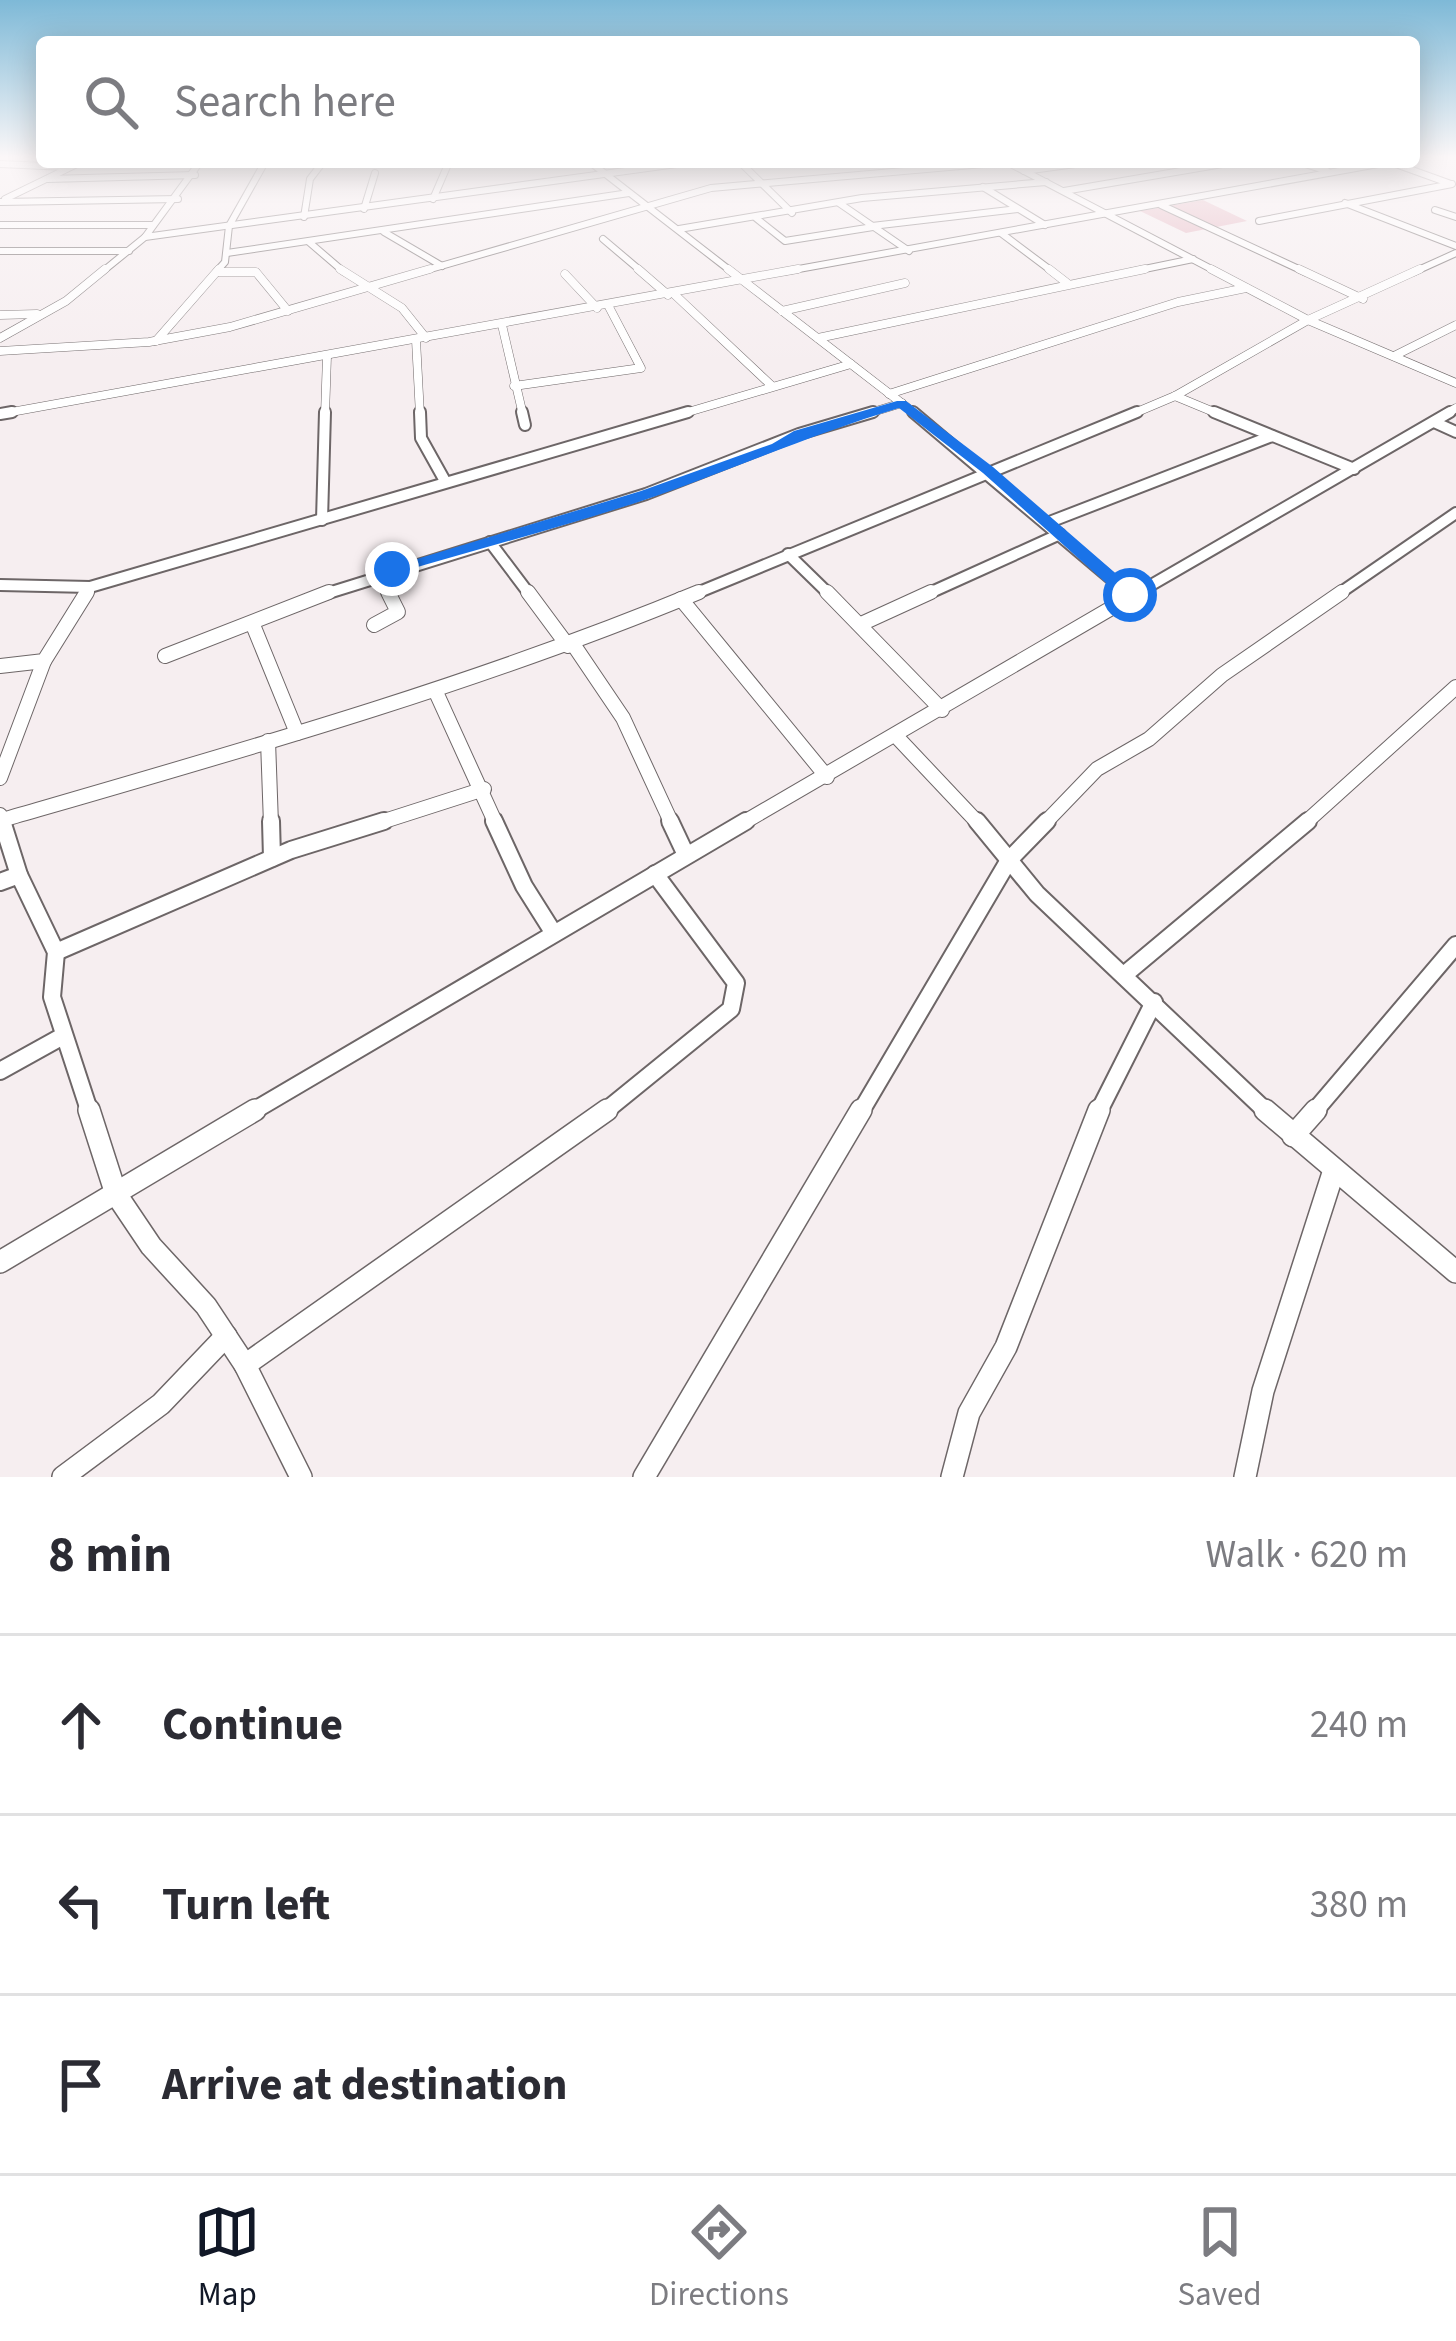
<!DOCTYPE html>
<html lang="en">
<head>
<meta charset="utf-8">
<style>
	:root { --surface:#fff; --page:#f7f7f7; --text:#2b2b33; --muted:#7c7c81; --line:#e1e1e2; --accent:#111827 }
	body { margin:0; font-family:"Source Sans 3",sans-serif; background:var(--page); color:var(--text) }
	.stop { position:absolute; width:36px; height:36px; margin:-27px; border:9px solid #1a73e8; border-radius:50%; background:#fff }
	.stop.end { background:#1a73e8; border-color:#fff; box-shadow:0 3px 12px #0008 }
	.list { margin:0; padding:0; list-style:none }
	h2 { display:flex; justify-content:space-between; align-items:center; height:156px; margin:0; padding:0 48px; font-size:51px }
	h2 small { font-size:39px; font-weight:400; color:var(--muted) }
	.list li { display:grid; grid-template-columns:78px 1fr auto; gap:36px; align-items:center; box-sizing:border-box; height:180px; padding:0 48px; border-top:3px solid var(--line) }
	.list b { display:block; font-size:45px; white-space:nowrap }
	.list em { font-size:39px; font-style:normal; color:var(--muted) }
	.icon { flex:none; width:66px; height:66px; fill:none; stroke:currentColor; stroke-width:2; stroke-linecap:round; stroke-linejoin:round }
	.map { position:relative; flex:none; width:1456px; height:1477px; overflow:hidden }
	.search { position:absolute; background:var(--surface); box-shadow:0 6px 30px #0003; left:36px; right:36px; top:36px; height:132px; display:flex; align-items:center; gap:30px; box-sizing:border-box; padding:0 42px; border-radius:12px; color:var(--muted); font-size:45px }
	.sheet { height:696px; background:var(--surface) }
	nav { display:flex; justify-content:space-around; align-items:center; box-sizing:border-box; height:168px; border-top:3px solid var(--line); background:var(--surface); font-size:33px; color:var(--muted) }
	nav a { display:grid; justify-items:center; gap:6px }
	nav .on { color:var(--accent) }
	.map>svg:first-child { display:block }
</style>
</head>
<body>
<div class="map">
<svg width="1456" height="1477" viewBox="0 0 1456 1477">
	<rect width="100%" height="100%" fill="#f6eef0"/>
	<path fill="#e3b0bc" d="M1203 200 1247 221 1186 233 1140 211Z"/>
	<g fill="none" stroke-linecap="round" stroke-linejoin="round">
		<defs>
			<g id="minor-far5">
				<path d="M200 162 145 237 691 162"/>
				<path d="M514 162H543"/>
				<path d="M590 162 732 272"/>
				<path d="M740 162 792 213"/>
				<path d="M1007 162 1217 272"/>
				<path d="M1299 162 1327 171"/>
				<path d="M1390 162 1451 184"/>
				<path d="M0 164 67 167"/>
				<path d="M1024 171 1090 162"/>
				<path d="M48 179 195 175"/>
				<path d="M983 187 1045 225"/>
				<path d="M1064 191 1234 162"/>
				<path d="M5 199 81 162"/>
				<path d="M433 199 449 162"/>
				<path d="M0 202 178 199"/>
				<path d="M839 203 909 251"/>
				<path d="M1345 203 1456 246"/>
				<path d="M1161 205 1305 272"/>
				<path d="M364 209 375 173"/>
				<path d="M1435 210 1456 217"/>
				<path d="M304 217 310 179 323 162"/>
				<path d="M756 218 785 241 873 227"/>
				<path d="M1259 221 1452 184"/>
				<path d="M0 225H153"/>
				<path d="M872 226 1018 209"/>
				<path d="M679 229 862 198 1046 182"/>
				<path d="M384 232 442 266"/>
				<path d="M1001 233 1053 272"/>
				<path d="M603 239 642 272"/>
				<path d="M309 242 344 272"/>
				<path d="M0 251H129"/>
				<path d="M227 253 629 193"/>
				<path d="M102 272 145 237"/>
				<path d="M216 272 225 262 229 226 265 162"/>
				<path d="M218 272H256"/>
				<path d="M420 272 711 188 1006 162"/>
				<path d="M782 272 1389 162"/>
				<path d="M1130 272 1193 259"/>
				<path d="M1414 272 1456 253"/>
			</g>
			<g id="minor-far4">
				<path d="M340 269 402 308 426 338"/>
				<path d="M638 269 668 295"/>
				<path d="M728 269 917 415"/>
				<path d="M1049 269 1067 283"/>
				<path d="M1211 269 1308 320 1456 383"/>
				<path d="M1299 269 1363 299"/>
				<path d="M218 272H256L288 311"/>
				<path d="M565 274 597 308"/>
				<path d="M674 294 772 386"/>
				<path d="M782 311 905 283"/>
				<path d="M0 315 37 314"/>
				<path d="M502 325 523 415"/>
				<path d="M0 338 66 301 105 269"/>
				<path d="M818 338 1145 269"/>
				<path d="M416 340 420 415"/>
				<path d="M156 341 219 269"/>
				<path d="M0 351 149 342 230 327 430 269"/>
				<path d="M1394 356 1456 325"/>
				<path d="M514 386 641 368 608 305"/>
				<path d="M889 394 1178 302 1246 288"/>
				<path d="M1175 396 1221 415"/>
				<path d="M0 414 798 269"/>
				<path d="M325 415 327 356"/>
				<path d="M678 415 851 364"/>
				<path d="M863 415 902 403"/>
				<path d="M1130 415 1175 396 1308 320 1420 269"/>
				<path d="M1444 415 1456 408"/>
			</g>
			<g id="minor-far3">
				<path d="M420 412 421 438 445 481"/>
				<path d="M522 412 525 425"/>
				<path d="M913 412 1130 595"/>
				<path d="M1214 412 1354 469"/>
				<path d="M0 414 12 412"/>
				<path d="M1434 422 1456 432"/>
				<path d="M322 520 325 412"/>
				<path d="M1047 523 1272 436"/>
				<path d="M490 542 530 595"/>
				<path d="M788 554 830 595"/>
				<path d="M376 574 390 595"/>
				<path d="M0 585 90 587 688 412"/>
				<path d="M85 595 90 587"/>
				<path d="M322 595 646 494 799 434 873 412"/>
				<path d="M692 595 1137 412"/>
				<path d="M925 595 1060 534"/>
				<path d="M1134 595 1450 412"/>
				<path d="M1337 595 1456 513"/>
			</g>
			<g id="minor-far2">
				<path d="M528 592 568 646"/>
				<path d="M827 592 942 710"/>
				<path d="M681 599 827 777"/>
				<path d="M861 624 931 592"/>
				<path d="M253 625 297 733"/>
				<path d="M374 625 398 612 388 592"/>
				<path d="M573 644 623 718 672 824"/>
				<path d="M165 656 329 592"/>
				<path d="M0 666 44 661 87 592"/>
				<path d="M435 690 496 824"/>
				<path d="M896 736 979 824"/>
				<path d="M268 741 271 824"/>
				<path d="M0 778 44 661"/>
				<path d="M0 815 3 824"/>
				<path d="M2 820C237 752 472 686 699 592"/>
				<path d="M375 824 484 789"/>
				<path d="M741 824 1139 592"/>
				<path d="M1044 824 1097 769 1149 739 1222 675 1342 592"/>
				<path d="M1304 824 1456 687"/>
			</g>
			<g id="minor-far1">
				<path d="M2 821 19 875 56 952 52 997 90 1113"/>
				<path d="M271 821 272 858"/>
				<path d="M494 821 524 886 553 932"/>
				<path d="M670 821 686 855"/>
				<path d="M977 821 1037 894 1268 1113"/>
				<path d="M0 882 19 875"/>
				<path d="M56 952 291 850 384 821"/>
				<path d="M1124 975 1308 821"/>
				<path d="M0 1071 63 1036"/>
				<path d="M250 1113 746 821"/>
				<path d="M603 1113 731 1009 736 983 655 874"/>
				<path d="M860 1113 1009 860 1047 821"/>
				<path d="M1098 1113 1154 1002"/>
				<path d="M1313 1113 1456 945"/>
			</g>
			<g id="minor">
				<path d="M89 1110 116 1194 151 1246 206 1306 245 1365 301 1477"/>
				<path d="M1265 1110 1456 1272"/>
				<path d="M1293 1136 1316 1110"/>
				<path d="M0 1262 255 1110"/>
				<path d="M245 1365 607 1110"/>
				<path d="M63 1477 161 1404 226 1336"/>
				<path d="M644 1477 861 1110"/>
				<path d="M952 1477 969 1413 1006 1347 1099 1110"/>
				<path d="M1245 1477 1263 1391 1334 1170"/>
			</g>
		</defs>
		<use href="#minor-far5" stroke="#6d6667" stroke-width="8"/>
		<use href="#minor-far4" stroke="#6d6667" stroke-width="9"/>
		<use href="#minor-far3" stroke="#6d6667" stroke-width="14"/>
		<use href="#minor-far2" stroke="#6d6667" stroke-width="16"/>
		<use href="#minor-far1" stroke="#6d6667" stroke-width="20"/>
		<use href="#minor" stroke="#6d6667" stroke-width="24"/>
		<use href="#minor-far5" stroke="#fff" stroke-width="6"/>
		<use href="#minor-far4" stroke="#fff" stroke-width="8"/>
		<use href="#minor-far3" stroke="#fff" stroke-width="10"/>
		<use href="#minor-far2" stroke="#fff" stroke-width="14"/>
		<use href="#minor-far1" stroke="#fff" stroke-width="16"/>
		<use href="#minor" stroke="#fff" stroke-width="21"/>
	</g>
	<linearGradient id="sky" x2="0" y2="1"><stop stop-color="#7eb9d7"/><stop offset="0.43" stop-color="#fbf7f8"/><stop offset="1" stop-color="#fbf7f8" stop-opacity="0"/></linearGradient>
	<rect width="1456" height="365" fill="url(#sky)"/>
	<path fill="#1a73e8" d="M897 401H906L993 467 1136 591V599H1124L983 473 899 408C816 433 738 467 656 496 571 525 484 547 398 573L384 569 641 491 772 444 794 431Z"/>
</svg>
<div class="stop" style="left:1130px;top:595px"></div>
<div class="stop end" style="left:392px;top:569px"></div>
<div class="search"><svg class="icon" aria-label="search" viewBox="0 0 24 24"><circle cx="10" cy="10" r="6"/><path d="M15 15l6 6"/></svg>Search here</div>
</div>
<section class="sheet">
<h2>8 min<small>Walk · 620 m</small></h2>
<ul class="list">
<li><svg class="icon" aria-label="ahead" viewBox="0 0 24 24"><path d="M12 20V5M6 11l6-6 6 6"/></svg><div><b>Continue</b></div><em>240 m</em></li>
<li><svg class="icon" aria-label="left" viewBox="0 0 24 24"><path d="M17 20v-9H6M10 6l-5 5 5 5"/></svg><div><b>Turn left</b></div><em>380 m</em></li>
<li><svg class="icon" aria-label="arrive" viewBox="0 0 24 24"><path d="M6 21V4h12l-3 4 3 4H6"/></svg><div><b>Arrive at destination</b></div></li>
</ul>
</section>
<nav>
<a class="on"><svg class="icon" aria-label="map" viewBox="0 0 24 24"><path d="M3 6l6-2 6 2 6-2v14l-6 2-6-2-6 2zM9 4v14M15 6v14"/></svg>Map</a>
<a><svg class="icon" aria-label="directions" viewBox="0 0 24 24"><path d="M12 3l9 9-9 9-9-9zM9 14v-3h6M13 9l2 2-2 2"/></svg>Directions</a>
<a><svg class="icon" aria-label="saved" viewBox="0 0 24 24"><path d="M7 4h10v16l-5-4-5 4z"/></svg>Saved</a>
</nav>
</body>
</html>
